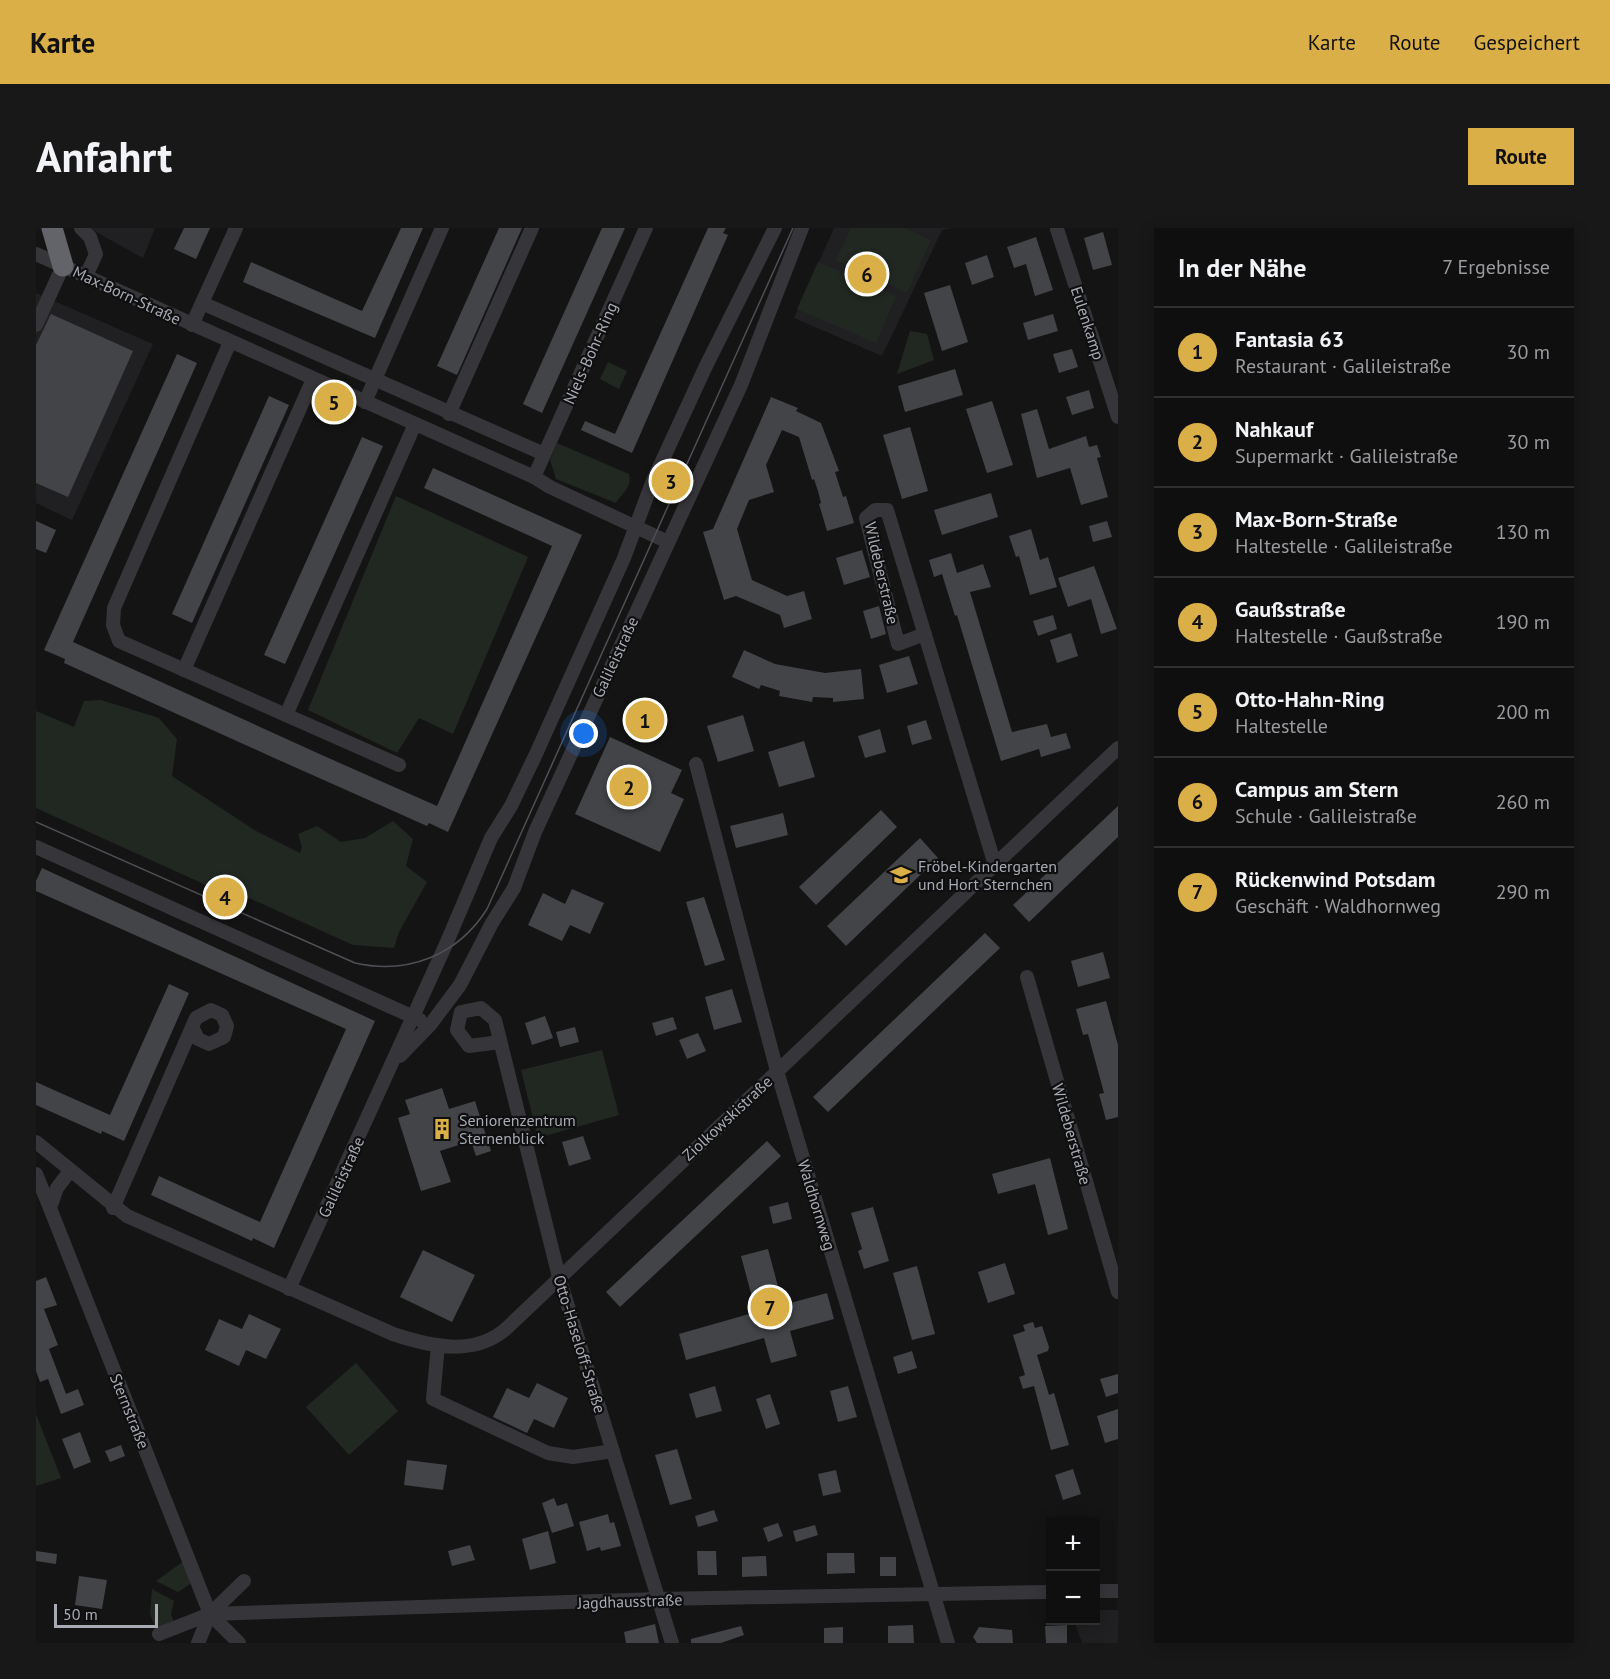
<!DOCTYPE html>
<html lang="de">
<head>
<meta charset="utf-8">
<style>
	:root { --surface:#0f0f10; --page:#181819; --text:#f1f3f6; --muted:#9b9c9f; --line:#2f2f30; --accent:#daaf48 }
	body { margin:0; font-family:"PT Sans",sans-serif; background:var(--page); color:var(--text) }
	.controls { position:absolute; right:18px; bottom:18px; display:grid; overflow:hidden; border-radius:0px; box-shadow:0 3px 15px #0003 }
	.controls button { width:54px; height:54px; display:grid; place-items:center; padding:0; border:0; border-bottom:2px solid var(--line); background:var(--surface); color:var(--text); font:30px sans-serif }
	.scale { position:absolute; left:18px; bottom:15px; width:104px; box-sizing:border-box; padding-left:6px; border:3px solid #a8abb4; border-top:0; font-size:16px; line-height:21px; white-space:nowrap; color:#a8abb4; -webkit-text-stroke:4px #0f0f10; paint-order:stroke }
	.you { position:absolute; left:548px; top:506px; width:21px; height:21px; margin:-15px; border:4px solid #fff; border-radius:50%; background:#1a73e8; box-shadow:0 0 0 9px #1a73e833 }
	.badge { display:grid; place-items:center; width:39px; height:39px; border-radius:50%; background:var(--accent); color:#111; font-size:20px; font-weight:700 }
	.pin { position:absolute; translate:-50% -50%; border:3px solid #fff; box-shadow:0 2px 6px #0006 }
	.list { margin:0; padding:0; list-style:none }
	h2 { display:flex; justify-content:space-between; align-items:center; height:78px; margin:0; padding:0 24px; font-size:26px }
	h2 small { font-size:20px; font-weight:400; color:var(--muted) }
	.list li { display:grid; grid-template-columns:39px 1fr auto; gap:18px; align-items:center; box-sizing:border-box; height:90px; padding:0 24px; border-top:2px solid var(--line) }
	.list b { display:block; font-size:22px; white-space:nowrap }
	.list p { margin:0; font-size:20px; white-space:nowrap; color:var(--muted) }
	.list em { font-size:20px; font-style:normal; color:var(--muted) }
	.map { position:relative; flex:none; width:1082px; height:1415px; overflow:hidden; border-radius:0px }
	header { display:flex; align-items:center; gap:36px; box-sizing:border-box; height:84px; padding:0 30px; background:var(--accent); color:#111 }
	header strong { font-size:28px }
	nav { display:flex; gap:33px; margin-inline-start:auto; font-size:21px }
	.intro { display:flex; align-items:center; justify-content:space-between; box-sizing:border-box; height:144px; padding:0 36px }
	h1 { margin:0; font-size:42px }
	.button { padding:15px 27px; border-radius:0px; background:var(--accent); color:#111; font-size:21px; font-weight:700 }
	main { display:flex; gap:36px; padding:0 36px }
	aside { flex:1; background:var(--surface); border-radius:0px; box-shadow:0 3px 15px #0003 }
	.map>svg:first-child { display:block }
</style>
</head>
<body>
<header>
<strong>Karte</strong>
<nav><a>Karte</a><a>Route</a><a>Gespeichert</a></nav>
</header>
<div class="intro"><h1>Anfahrt</h1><a class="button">Route</a></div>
<main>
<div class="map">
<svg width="1082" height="1415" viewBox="0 0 1082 1415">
	<rect width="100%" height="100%" fill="#141415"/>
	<g fill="#202022">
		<path d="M53 0H119L107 30Z"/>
		<path d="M798 0H916L906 2 846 128 758 90Z"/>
		<path d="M0 65 117 116 36 292 0 275Z"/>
		<path d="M1060 1382H1082V1415H1046L1038 1393 1060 1392Z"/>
	</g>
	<g fill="#212822">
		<path d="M815 0H869L895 12 871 65 800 32Z"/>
		<path d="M782 34 860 68 840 115 761 81Z"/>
		<path d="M874 103 891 106 898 132 861 146Z"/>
		<path d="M572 134 591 143 583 161 564 151Z"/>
		<path d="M521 215 593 246C597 259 585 266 580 275L520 251 514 232Z"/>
		<path d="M360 268 492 329 417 506 383 490 361 525 272 482Z"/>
		<path d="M65 472 123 490 141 511 136 548 220 603 264 625 266 619 262 606 281 598 305 614 329 610 357 593 377 611 370 638 391 654 363 704 358 720 317 717 184 657 181 662 0 580V483L38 499 48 473Z"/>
		<path d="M566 822 583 887 502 910 485 842Z"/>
		<path d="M320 1135 362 1183 313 1227 270 1179Z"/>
		<path d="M0 1186 25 1250 0 1258Z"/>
		<path d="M148 1333 157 1354 142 1364 120 1353Z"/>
		<path d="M116 1361 138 1373 135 1386 138 1395 121 1404 114 1386Z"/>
	</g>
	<g fill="#434448">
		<path d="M148 0H174L160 31 138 21Z"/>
		<path d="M365 0H387L339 110 207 54 215 34 326 83Z"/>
		<path d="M463 0H486L421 147 401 138Z"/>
		<path d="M566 0H589L506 185 487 176Z"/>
		<path d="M672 0H690L687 5 692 7 596 225 545 202 549 193 579 206Z"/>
		<path d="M1067 4 1076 37 1057 42 1048 10Z"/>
		<path d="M1000 9 1017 62 999 68 990 36 978 40 971 19Z"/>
		<path d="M951 27 958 49 936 57 929 35Z"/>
		<path d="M914 57 932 114 906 123 888 65Z"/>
		<path d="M15 86 97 123 32 269 0 255V117Z"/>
		<path d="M1017 86 1022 103 992 112 987 95Z"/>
		<path d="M1036 121 1042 139 1023 145 1017 126Z"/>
		<path d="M141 126 161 135 37 414 288 528 401 578 516 318 388 260 397 240 546 307 412 604 393 595 391 598 236 529 28 435 29 431 8 422Z"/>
		<path d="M919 141 927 167 869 184 862 158Z"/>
		<path d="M1053 162 1058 180 1036 187 1030 169Z"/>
		<path d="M233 168 253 177 156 395 136 386Z"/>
		<path d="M735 169 762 180 760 183 785 195 803 243 799 244 807 269 810 268 818 295 791 303 783 276 785 275 782 263 778 251 776 252 763 209 746 202 730 237 738 264 713 272 701 301 716 352 751 368 768 363 776 391 748 400 744 387 700 368 688 372 667 304 677 301Z"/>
		<path d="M956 173 977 237 951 245 930 181Z"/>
		<path d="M1001 181 1013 221 1050 208 1053 219 1061 217 1065 229 1061 230 1072 269 1045 277 1034 240 1001 250 985 186Z"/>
		<path d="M874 199 892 263 866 271 847 207Z"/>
		<path d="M326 209 347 218 249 436 228 427Z"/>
		<path d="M955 265 962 289 906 307 898 282Z"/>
		<path d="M0 293 20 302 10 325 0 321Z"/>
		<path d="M1071 293 1076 309 1057 314 1053 298Z"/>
		<path d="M995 301 1004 332 1012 329 1021 359 994 367 983 328 980 329 973 308Z"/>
		<path d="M826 322 834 349 808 357 800 330Z"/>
		<path d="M915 325 921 345 947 336 955 359 934 364 976 504 1011 496 1015 509 1030 505 1035 520 1005 529 1003 521 965 533 921 387 919 388 906 346 898 349 893 332Z"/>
		<path d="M1058 338 1081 401 1065 406 1055 371 1032 379 1022 350Z"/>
		<path d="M843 378 850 406 835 411 827 383Z"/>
		<path d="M1017 387 1021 401 1002 408 997 393Z"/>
		<path d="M1035 405 1042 428 1021 435 1014 412Z"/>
		<path d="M708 422 739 436 789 445 825 441 828 471 797 474V470L777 469 776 474 743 468 744 463 725 457 723 461 696 449Z"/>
		<path d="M873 428 882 456 851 465 843 437Z"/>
		<path d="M707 487 718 523 682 534 671 498Z"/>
		<path d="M890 492 896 511 876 517 871 498Z"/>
		<path d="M844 501 850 524 829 530 822 508Z"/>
		<path d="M574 509 646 542 635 565 648 571 624 624 539 586Z"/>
		<path d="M768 513 779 549 743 559 732 524Z"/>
		<path d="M1082 578V609L993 694 977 677Z"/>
		<path d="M845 582 861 599 780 677 763 659Z"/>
		<path d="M747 585 752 607 700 620 694 598Z"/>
		<path d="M884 610 902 630 810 718 791 698Z"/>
		<path d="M6 640 339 793 238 1020 217 1010 216 1013 115 967 123 948 224 994 310 801 0 663V653Z"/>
		<path d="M536 661 568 675 554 706 534 697 526 713 492 697 507 665 529 676Z"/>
		<path d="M668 669 689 732 669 738 650 674Z"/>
		<path d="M949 705 964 720 792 884 777 869Z"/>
		<path d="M1067 724 1074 750 1042 759 1035 733Z"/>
		<path d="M133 756 153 765 88 913 66 903 65 906 0 877V854L74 887Z"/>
		<path d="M696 761 706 794 678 802 669 769Z"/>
		<path d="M1070 773 1082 817V889L1070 892 1063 866 1068 865 1052 806 1047 807 1040 781Z"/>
		<path d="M509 788 517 810 496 817 489 795Z"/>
		<path d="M637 789 641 801 620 808 616 795Z"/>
		<path d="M539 799 543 814 524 819 520 804Z"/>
		<path d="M662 805 670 823 651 831 643 812Z"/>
		<path d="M406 860 413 881 439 873 455 923 440 928 435 913 404 923 415 954 385 963 362 890 374 886 369 872Z"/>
		<path d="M547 908 555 931 533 938 526 914Z"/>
		<path d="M731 913 745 928 584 1079 570 1064Z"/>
		<path d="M1014 930 1032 1001 1012 1007 999 956 962 966 956 946Z"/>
		<path d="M752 974 756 991 737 996 733 979Z"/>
		<path d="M837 979 853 1033 828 1041 822 1023 826 1021 815 985Z"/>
		<path d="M732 1021 747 1077 791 1065 798 1091 754 1103 761 1128 735 1135 728 1110 650 1132 643 1106 720 1084 705 1028Z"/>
		<path d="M387 1022 439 1047 416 1094 364 1069Z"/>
		<path d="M969 1035 979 1066 952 1075 942 1044Z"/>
		<path d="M881 1038 899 1106 876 1112 857 1045Z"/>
		<path d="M10 1049 21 1077 8 1081 22 1117 13 1121 30 1166 42 1161 48 1177 25 1186 12 1151 4 1154 0 1143V1053Z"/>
		<path d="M213 1086 245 1101 230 1131 210 1122 203 1138 169 1122 183 1091 206 1101Z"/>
		<path d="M997 1094 999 1100 1006 1098 1013 1119 1012 1123 1001 1127 1013 1167 1018 1165 1033 1217 1015 1222 998 1158 987 1161 983 1149 989 1147 977 1107 989 1103 987 1097Z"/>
		<path d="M876 1123 881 1140 862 1146 857 1129Z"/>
		<path d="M1082 1146V1165L1070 1169 1064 1151Z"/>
		<path d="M501 1155 532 1170 518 1200 498 1191 491 1205 457 1189 471 1160 493 1170Z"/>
		<path d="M679 1158 686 1183 660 1190 653 1166Z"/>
		<path d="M812 1158 821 1189 802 1194 794 1163Z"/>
		<path d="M734 1166 744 1196 730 1201 720 1171Z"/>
		<path d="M1082 1181V1211L1069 1215 1061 1188Z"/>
		<path d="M44 1204 55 1234 38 1241 26 1211Z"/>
		<path d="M85 1217 89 1228 74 1234 69 1223Z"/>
		<path d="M641 1221 656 1271 634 1277 619 1227Z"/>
		<path d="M371 1232 411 1237 407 1262 368 1257Z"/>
		<path d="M1037 1241 1045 1266 1027 1272 1019 1247Z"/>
		<path d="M800 1242 805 1264 787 1268 782 1246Z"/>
		<path d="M518 1270 521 1278 531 1275 538 1298 516 1305 506 1275Z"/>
		<path d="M678 1282 682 1293 662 1299 659 1288Z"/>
		<path d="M572 1286 574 1295 578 1294 585 1318 565 1323 564 1319 551 1323 543 1294Z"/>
		<path d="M742 1295 747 1308 732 1314 727 1300Z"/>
		<path d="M779 1297 782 1307 760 1314 757 1303Z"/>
		<path d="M512 1303 520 1335 494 1342 486 1311Z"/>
		<path d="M434 1317 439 1332 416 1338 412 1323Z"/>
		<path d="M0 1323 21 1326 20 1336 0 1333Z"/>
		<path d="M661 1323H680L681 1347H662Z"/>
		<path d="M791 1325H818L819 1345 791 1346Z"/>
		<path d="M730 1328 731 1348 706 1349V1329Z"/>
		<rect x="844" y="1329" width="16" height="19"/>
		<path d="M43 1348 71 1352 66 1381 39 1377Z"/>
		<path d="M619 1396 623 1415H590L588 1404Z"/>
		<path d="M877 1397 878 1415H852V1398Z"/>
		<path d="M1031 1397V1415H1010L1009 1398Z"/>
		<path d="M705 1398 708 1407 685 1415H655V1411Z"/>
		<path d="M807 1399V1415H788V1400Z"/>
		<path d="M943 1399 976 1402 977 1415H941L937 1409Z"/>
	</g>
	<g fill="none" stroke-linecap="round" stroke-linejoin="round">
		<g stroke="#36363a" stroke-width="14">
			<path d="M45 0 54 9 60 26 50 48"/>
			<path d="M1021 1 1082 189"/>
			<path d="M0 26 498 249 514 259 632 314"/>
			<path d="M166 75 508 226"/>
			<path d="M0 97 27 38"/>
			<path d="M156 97 200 0"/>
			<path d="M194 114 78 380 77 397 83 413 363 537"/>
			<path d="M329 174 406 0"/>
			<path d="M413 186 496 0"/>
			<path d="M498 249 610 0"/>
			<path d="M889 406 862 416 830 290 839 282H851L959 637"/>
			<path d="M148 442 277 151"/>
			<path d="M250 487 379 196"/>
			<path d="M660 536 741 843 912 1415"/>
			<path d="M0 619 384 792"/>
			<path d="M991 749 1082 1064"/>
			<path d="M464 814 433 818 421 802 425 784 445 780 459 792 523 1049 636 1415"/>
			<path d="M364 828 394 797 424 757 456 695 478 660 499 604 705 157 766 0"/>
			<path d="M0 914 91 988 357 1106C396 1119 440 1129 472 1099L1082 520"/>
			<path d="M34 943 21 960 14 980 174 1386 203 1415"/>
			<path d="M0 946 14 980"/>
			<path d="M77 980 160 790 175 782 186 787 191 798 188 809 173 816 162 811 157 801"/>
			<path d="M253 1061 411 714 455 610 475 578 500 526 588 330 616 255 669 140 739 0"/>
			<path d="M402 1117 397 1171 512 1225 537 1229 577 1223"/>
			<path d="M1060 1363H1082"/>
			<path d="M123 1406 174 1386 622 1371 1014 1364"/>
			<path d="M162 1415 174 1386 208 1353"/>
		</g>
		<path stroke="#62646a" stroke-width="21" d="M16 0 27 38"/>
		<path stroke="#4f5055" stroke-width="1.5" d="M0 594 319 735C372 747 422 727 451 681L757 0"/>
	</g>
	<defs>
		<symbol id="school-bare" viewBox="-9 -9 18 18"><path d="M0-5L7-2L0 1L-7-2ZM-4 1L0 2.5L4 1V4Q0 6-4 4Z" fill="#daaf48" stroke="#0f0f10" stroke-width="2.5" paint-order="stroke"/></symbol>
		<symbol id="building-bare" viewBox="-9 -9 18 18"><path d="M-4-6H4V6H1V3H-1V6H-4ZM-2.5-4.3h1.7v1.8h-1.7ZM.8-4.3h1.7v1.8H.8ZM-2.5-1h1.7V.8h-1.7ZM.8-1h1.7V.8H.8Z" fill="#daaf48" stroke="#0f0f10" stroke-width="2.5" paint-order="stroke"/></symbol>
	</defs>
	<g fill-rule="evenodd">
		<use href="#school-bare" x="850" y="632" width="30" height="30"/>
		<use href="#building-bare" x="391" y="886" width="30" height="30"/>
	</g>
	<g text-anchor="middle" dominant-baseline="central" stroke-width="4.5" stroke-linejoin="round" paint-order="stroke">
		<g font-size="16" fill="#a8abb4" stroke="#0f0f10">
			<text transform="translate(91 67) rotate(25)">Max-Born-Straße</text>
			<text transform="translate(1052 95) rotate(72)">Eulenkamp</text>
			<text transform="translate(554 125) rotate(-66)">Niels-Bohr-Ring</text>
			<text transform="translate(846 345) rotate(77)">Wildeberstraße</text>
			<text transform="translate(579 429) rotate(-65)">Galileistraße</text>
			<text transform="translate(691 890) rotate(-43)">Ziolkowskistraße</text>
			<text transform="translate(1036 906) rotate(74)">Wildeberstraße</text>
			<text transform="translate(305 949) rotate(-65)">Galileistraße</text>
			<text transform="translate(781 977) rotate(73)">Waldhornweg</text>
			<text transform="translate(544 1116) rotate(73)">Otto-Haseloff-Straße</text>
			<text transform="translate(94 1183) rotate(68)">Sternstraße</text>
			<text transform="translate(594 1373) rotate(-2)">Jagdhausstraße</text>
		</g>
		<g font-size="16" fill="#a8abb4" stroke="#0f0f10" text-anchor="start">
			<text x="882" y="638">Fröbel-Kindergarten<tspan x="882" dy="18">und Hort Sternchen</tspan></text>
			<text x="423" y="892">Seniorenzentrum<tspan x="423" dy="18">Sternenblick</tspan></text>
		</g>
	</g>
</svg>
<div class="controls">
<button>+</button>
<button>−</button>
</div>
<div class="scale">50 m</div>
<div class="you"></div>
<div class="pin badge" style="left:609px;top:492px">1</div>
<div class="pin badge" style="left:593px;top:559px">2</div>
<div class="pin badge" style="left:635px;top:253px">3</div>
<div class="pin badge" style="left:189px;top:669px">4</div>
<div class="pin badge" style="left:298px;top:174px">5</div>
<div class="pin badge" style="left:831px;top:46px">6</div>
<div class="pin badge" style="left:734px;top:1079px">7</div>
</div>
<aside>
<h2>In der Nähe<small>7 Ergebnisse</small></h2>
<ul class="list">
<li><span class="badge">1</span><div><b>Fantasia 63</b><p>Restaurant · Galileistraße</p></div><em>30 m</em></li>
<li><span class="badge">2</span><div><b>Nahkauf</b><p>Supermarkt · Galileistraße</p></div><em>30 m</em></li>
<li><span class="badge">3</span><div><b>Max-Born-Straße</b><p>Haltestelle · Galileistraße</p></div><em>130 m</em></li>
<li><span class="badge">4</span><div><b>Gaußstraße</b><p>Haltestelle · Gaußstraße</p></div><em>190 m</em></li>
<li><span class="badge">5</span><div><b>Otto-Hahn-Ring</b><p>Haltestelle</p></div><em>200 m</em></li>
<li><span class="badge">6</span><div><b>Campus am Stern</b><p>Schule · Galileistraße</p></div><em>260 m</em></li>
<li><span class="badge">7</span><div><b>Rückenwind Potsdam</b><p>Geschäft · Waldhornweg</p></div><em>290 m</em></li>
</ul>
</aside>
</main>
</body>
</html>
